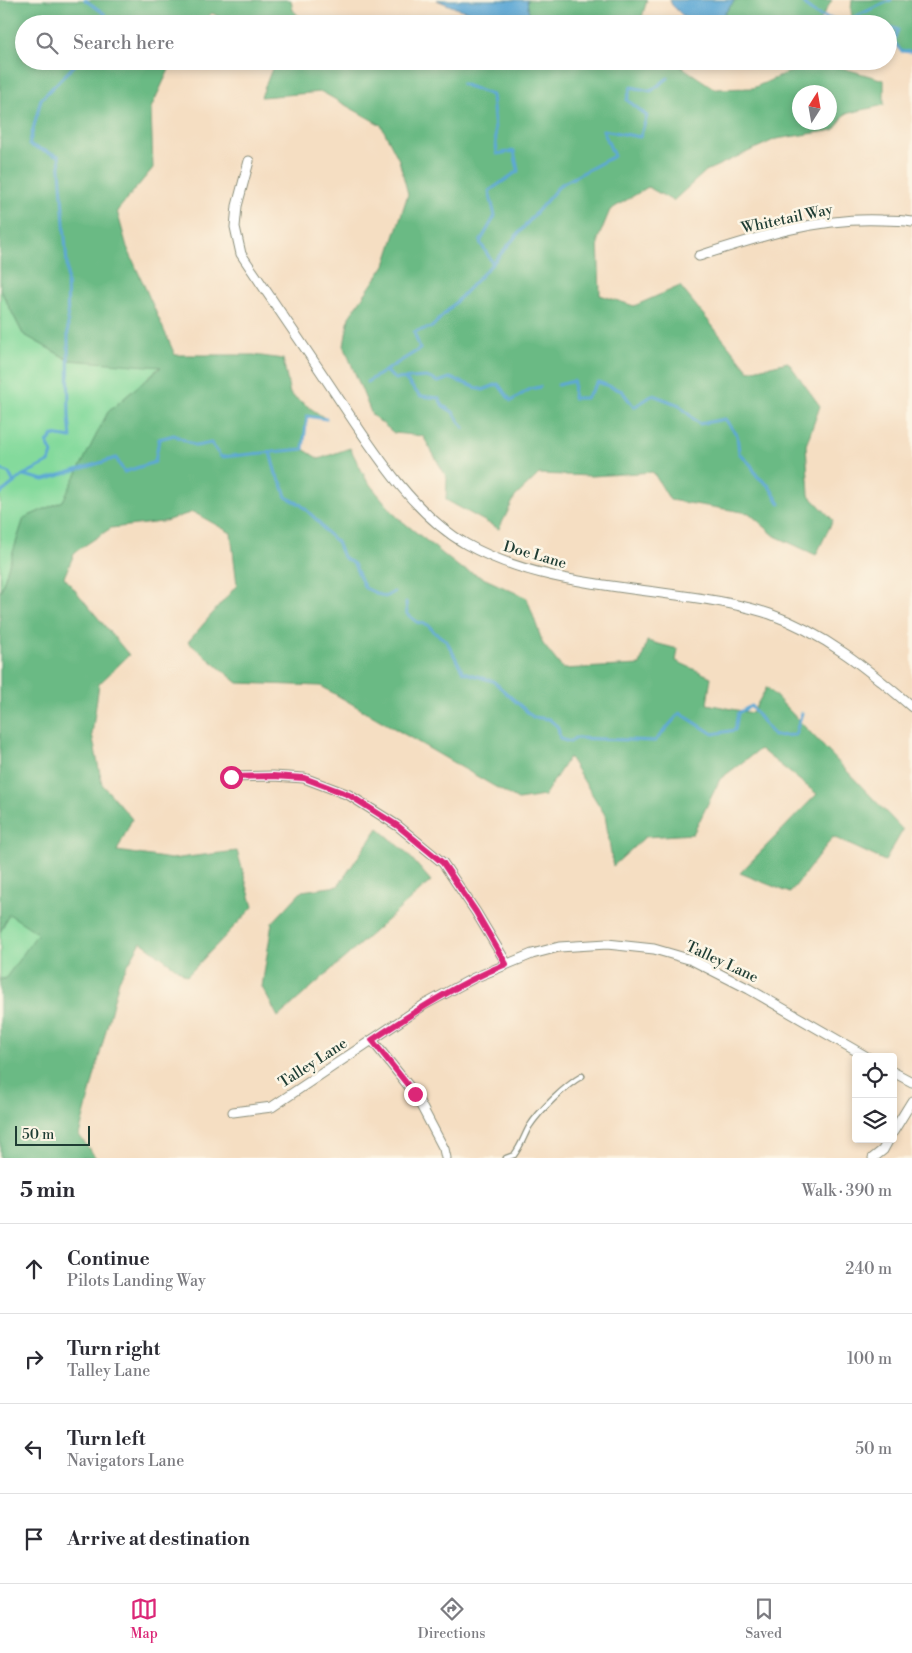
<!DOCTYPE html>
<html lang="en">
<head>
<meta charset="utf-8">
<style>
	:root { --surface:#fff; --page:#f2f2f3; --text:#2b2b33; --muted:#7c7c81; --line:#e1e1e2; --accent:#db2777 }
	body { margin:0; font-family:"Libre Bodoni",serif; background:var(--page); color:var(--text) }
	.controls { position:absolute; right:15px; bottom:15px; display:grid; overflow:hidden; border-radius:5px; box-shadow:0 2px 8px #0003 }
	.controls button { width:45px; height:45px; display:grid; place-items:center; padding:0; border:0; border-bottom:1px solid var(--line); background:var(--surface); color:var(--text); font:25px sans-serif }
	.compass { position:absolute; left:792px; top:85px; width:45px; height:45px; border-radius:50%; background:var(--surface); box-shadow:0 2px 8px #0003; rotate:11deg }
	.scale { position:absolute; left:15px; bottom:12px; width:75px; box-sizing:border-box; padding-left:5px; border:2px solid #1f3d34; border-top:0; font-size:14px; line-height:18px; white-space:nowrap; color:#1f3d34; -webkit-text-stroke:4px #fcf5e5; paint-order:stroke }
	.stop { position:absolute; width:15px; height:15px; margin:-11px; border:4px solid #db2777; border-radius:50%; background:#fff }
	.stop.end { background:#db2777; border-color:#fff; box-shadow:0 1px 5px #0008 }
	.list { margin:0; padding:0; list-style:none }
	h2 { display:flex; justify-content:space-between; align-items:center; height:65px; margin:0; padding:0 20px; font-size:21px }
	h2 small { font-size:16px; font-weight:400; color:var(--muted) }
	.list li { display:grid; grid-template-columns:32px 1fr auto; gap:15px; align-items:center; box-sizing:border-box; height:90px; padding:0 20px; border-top:1px solid var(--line) }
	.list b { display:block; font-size:19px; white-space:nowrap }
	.list p { margin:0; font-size:16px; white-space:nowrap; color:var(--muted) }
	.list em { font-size:16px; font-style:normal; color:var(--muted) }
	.icon { flex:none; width:28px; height:28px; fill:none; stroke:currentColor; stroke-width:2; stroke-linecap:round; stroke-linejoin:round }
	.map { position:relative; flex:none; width:912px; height:1158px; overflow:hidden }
	.search { position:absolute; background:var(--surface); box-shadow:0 2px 8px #0003; left:15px; right:15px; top:15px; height:55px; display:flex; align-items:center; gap:12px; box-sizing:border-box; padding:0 18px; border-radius:28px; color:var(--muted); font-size:19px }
	.sheet { height:425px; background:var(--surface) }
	nav { display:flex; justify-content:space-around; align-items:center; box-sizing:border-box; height:70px; border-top:1px solid var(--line); background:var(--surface); font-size:14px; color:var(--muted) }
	nav a { display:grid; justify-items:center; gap:2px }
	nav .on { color:var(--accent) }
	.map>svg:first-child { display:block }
</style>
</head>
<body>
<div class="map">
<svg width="912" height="1158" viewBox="0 0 912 1158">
	<rect width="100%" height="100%" fill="#fcf5e5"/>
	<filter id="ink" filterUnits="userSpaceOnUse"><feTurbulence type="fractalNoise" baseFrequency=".02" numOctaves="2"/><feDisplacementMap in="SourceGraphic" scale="10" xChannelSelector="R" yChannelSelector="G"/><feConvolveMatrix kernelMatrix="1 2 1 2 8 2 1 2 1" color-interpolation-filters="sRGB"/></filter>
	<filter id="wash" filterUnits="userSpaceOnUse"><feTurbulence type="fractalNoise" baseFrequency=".0096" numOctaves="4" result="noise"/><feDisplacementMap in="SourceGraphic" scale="20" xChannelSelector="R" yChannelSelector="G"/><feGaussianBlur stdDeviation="1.12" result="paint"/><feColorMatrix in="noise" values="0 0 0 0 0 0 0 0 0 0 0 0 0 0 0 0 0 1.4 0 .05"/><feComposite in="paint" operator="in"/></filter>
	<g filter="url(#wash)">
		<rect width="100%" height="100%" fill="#f5dec2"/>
		<g fill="#84da9c" stroke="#528c68">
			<path d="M0 289 23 334 69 360 161 366 108 412 63 501 24 518 0 593Z"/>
			<path d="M9 914 39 933 5 979H0V932Z"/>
		</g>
		<g fill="#6bba84" stroke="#457c5c" fill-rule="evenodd">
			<path d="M0 0H291L293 10 307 24H231L212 13 202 24H24V61H173L151 108 153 168 117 211 127 247 175 355H254L283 359 290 394 326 419 307 416 303 449 319 459 350 448 367 481 397 517 459 567 527 598 543 644 563 669 640 665 647 641 678 649 676 661 711 677 707 704 752 713 767 687 903 830 885 861 833 837 790 893 740 873 817 794 760 749 720 779 693 834 645 837 613 866 605 815 569 757 544 796 518 800 321 686 238 683 188 642 237 585 231 533 193 512 162 522 111 528 75 552 64 577 129 655 99 684 92 734 102 784 132 819 117 851 171 859 237 851 253 907 187 976 141 942 119 980 79 1135 96 1158H0V979H5L38 933 9 914 0 932V593L24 518 63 501 108 412 161 367 69 360 23 334 0 289Z"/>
			<path d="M527 0H647L642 17 646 24H527L530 22Z"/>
			<path d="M735 0H832L818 24H716Z"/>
			<path d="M852 0H912V52L901 51 894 41 888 43V24H853L851 10Z"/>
			<path d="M275 61H673L715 89 753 88 787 73 828 64 884 80V105L845 114 834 130 776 139 706 171 673 201 648 187 610 210 598 239 600 295 634 306 680 286 749 371 788 362 820 406 806 445 809 495 833 520 816 555 775 536 749 513 670 500 653 472 592 476 539 474 515 497 499 529 446 500 447 478 423 436 394 433 372 415 344 346 349 317 385 265 408 194 399 160 381 125 322 92 261 97ZM800 92H830V122H800Z"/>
			<path d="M378 828 405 851 431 881 278 1017 262 987 272 923 302 891 338 886Z"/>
		</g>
		<g fill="#5da8d5" stroke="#3e7284">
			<path d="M437 0H527L530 22 509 24 456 8Z"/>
			<path d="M670 0H735L716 24H691L672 5Z"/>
		</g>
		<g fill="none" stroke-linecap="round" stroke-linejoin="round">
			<g stroke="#5da8d5" stroke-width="3">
				<path d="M85 0 105 14 102 24"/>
				<path d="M801 0C805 4 808 9 813 12 825 21 843 18 856 24"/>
				<path d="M848 20 891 0"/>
				<path d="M888 26 898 30 894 41 901 51 912 52"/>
				<path d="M462 84 492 95 497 154 514 151 518 171 489 191 495 216 480 242 492 262"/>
				<path d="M385 371 395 379 427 377 438 382 450 378 483 390 498 384 511 401 530 389 540 387"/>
				<path d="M405 379 420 396 439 398 443 406 453 412 464 428"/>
				<path d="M367 382 420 349 414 332 432 327 493 263 560 185 614 156 603 130 640 137 647 116 627 100 631 87 651 91 668 78"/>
				<path d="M558 385 574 381 573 398H586L598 382 622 391 634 407 653 395 679 405 699 424 725 419 737 435 739 453 751 465 757 476 769 486 780 504"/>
				<path d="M270 452 276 474 282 484 286 497 300 504 318 521 325 531 337 542 343 557 354 564 365 588 385 597 394 592"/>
				<path d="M0 469 9 473 14 483"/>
				<path d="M23 475 49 462 52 453 47 443 53 435 71 438 69 416 67 264 59 156 29 145 41 99 79 61"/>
				<path d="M0 494 23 475 44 480 116 458 124 472 155 462 159 439 174 435 196 446 211 443 221 457 303 449 307 416 326 419"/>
				<path d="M406 602 407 614 417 622 428 625 435 633 446 640 463 672 493 681 533 717 549 719 558 727 560 739 570 742 575 738 655 741 680 713 713 734 735 730 738 713 751 706 774 736 795 735 802 713"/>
			</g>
		</g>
	</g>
	<g filter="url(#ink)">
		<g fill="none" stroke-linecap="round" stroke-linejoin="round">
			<defs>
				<path id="lane" d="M506 1158 514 1155C521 1146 524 1136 529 1127 539 1111 566 1085 582 1076"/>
				<g id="street">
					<path d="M249 161 237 206 235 227 241 254C272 300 304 346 335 393 369 444 411 513 466 544 530 580 606 585 677 595 708 599 740 604 770 614 824 633 869 670 912 707"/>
					<path d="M699 256C758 237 818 217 882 220 892 220 902 220 912 222"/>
					<path d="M231 777 273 776 304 778 349 795 398 826 443 863 476 912 507 964"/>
					<path d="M372 1040 415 1094 444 1149 446 1158"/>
					<path d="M893 1072 912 1082"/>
					<path d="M233 1112 272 1107 424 1005 474 978 532 954 559 947 607 944 654 949 692 960 749 989 867 1057"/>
					<path d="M893 1132 912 1101"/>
					<path d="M873 1158 883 1150 889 1139"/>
				</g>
			</defs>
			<use href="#lane" stroke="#8a8e7b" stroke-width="7"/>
			<use href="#street" stroke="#8a8e7b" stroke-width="11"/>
			<use href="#lane" stroke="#fff" stroke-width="4.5"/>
			<use href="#street" stroke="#fff" stroke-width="9"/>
		</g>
	</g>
	<g fill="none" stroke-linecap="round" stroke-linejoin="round" filter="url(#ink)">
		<path stroke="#db2777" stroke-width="6" d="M231 777 273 776 304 778 349 795 398 826 443 863 476 912 506 964C457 984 416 1011 372 1040L415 1094"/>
	</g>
	<g text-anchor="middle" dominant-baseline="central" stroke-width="5" stroke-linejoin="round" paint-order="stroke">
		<g font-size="15" fill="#1f3d34" stroke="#fcf5e5">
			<text transform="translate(787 219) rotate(-12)">Whitetail Way</text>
			<text transform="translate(535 555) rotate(16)">Doe Lane</text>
			<text transform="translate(722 962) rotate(25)">Talley Lane</text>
			<text transform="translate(313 1063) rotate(-33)">Talley Lane</text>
		</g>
	</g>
</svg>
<div class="controls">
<button><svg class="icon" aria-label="locate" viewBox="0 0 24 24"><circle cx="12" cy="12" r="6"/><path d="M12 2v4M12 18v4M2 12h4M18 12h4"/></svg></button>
<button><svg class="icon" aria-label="layers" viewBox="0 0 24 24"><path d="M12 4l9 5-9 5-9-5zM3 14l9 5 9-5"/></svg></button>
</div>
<svg class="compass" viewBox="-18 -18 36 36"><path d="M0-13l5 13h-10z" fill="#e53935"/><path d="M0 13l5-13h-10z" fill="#7c7c81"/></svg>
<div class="scale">50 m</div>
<div class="stop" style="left:231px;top:777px"></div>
<div class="stop end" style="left:415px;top:1094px"></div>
<div class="search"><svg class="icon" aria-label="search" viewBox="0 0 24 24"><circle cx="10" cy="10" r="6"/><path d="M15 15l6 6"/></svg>Search here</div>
</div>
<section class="sheet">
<h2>5 min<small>Walk · 390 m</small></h2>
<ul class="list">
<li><svg class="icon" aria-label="ahead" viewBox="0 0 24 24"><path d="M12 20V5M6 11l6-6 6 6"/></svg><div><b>Continue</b><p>Pilots Landing Way</p></div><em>240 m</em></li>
<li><svg class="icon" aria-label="right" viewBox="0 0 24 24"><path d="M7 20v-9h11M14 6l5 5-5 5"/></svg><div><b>Turn right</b><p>Talley Lane</p></div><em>100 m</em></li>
<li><svg class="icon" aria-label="left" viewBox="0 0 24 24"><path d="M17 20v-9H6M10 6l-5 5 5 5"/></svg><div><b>Turn left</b><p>Navigators Lane</p></div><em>50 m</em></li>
<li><svg class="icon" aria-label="arrive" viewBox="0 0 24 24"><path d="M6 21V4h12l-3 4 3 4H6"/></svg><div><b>Arrive at destination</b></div></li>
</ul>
</section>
<nav>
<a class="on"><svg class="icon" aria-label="map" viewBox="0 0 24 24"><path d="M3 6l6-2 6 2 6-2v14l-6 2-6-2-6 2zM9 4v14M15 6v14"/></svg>Map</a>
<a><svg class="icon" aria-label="directions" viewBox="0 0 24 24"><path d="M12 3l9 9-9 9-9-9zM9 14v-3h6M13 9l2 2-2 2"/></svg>Directions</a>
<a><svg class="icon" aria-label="saved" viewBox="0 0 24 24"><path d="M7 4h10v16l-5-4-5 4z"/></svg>Saved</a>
</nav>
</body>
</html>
